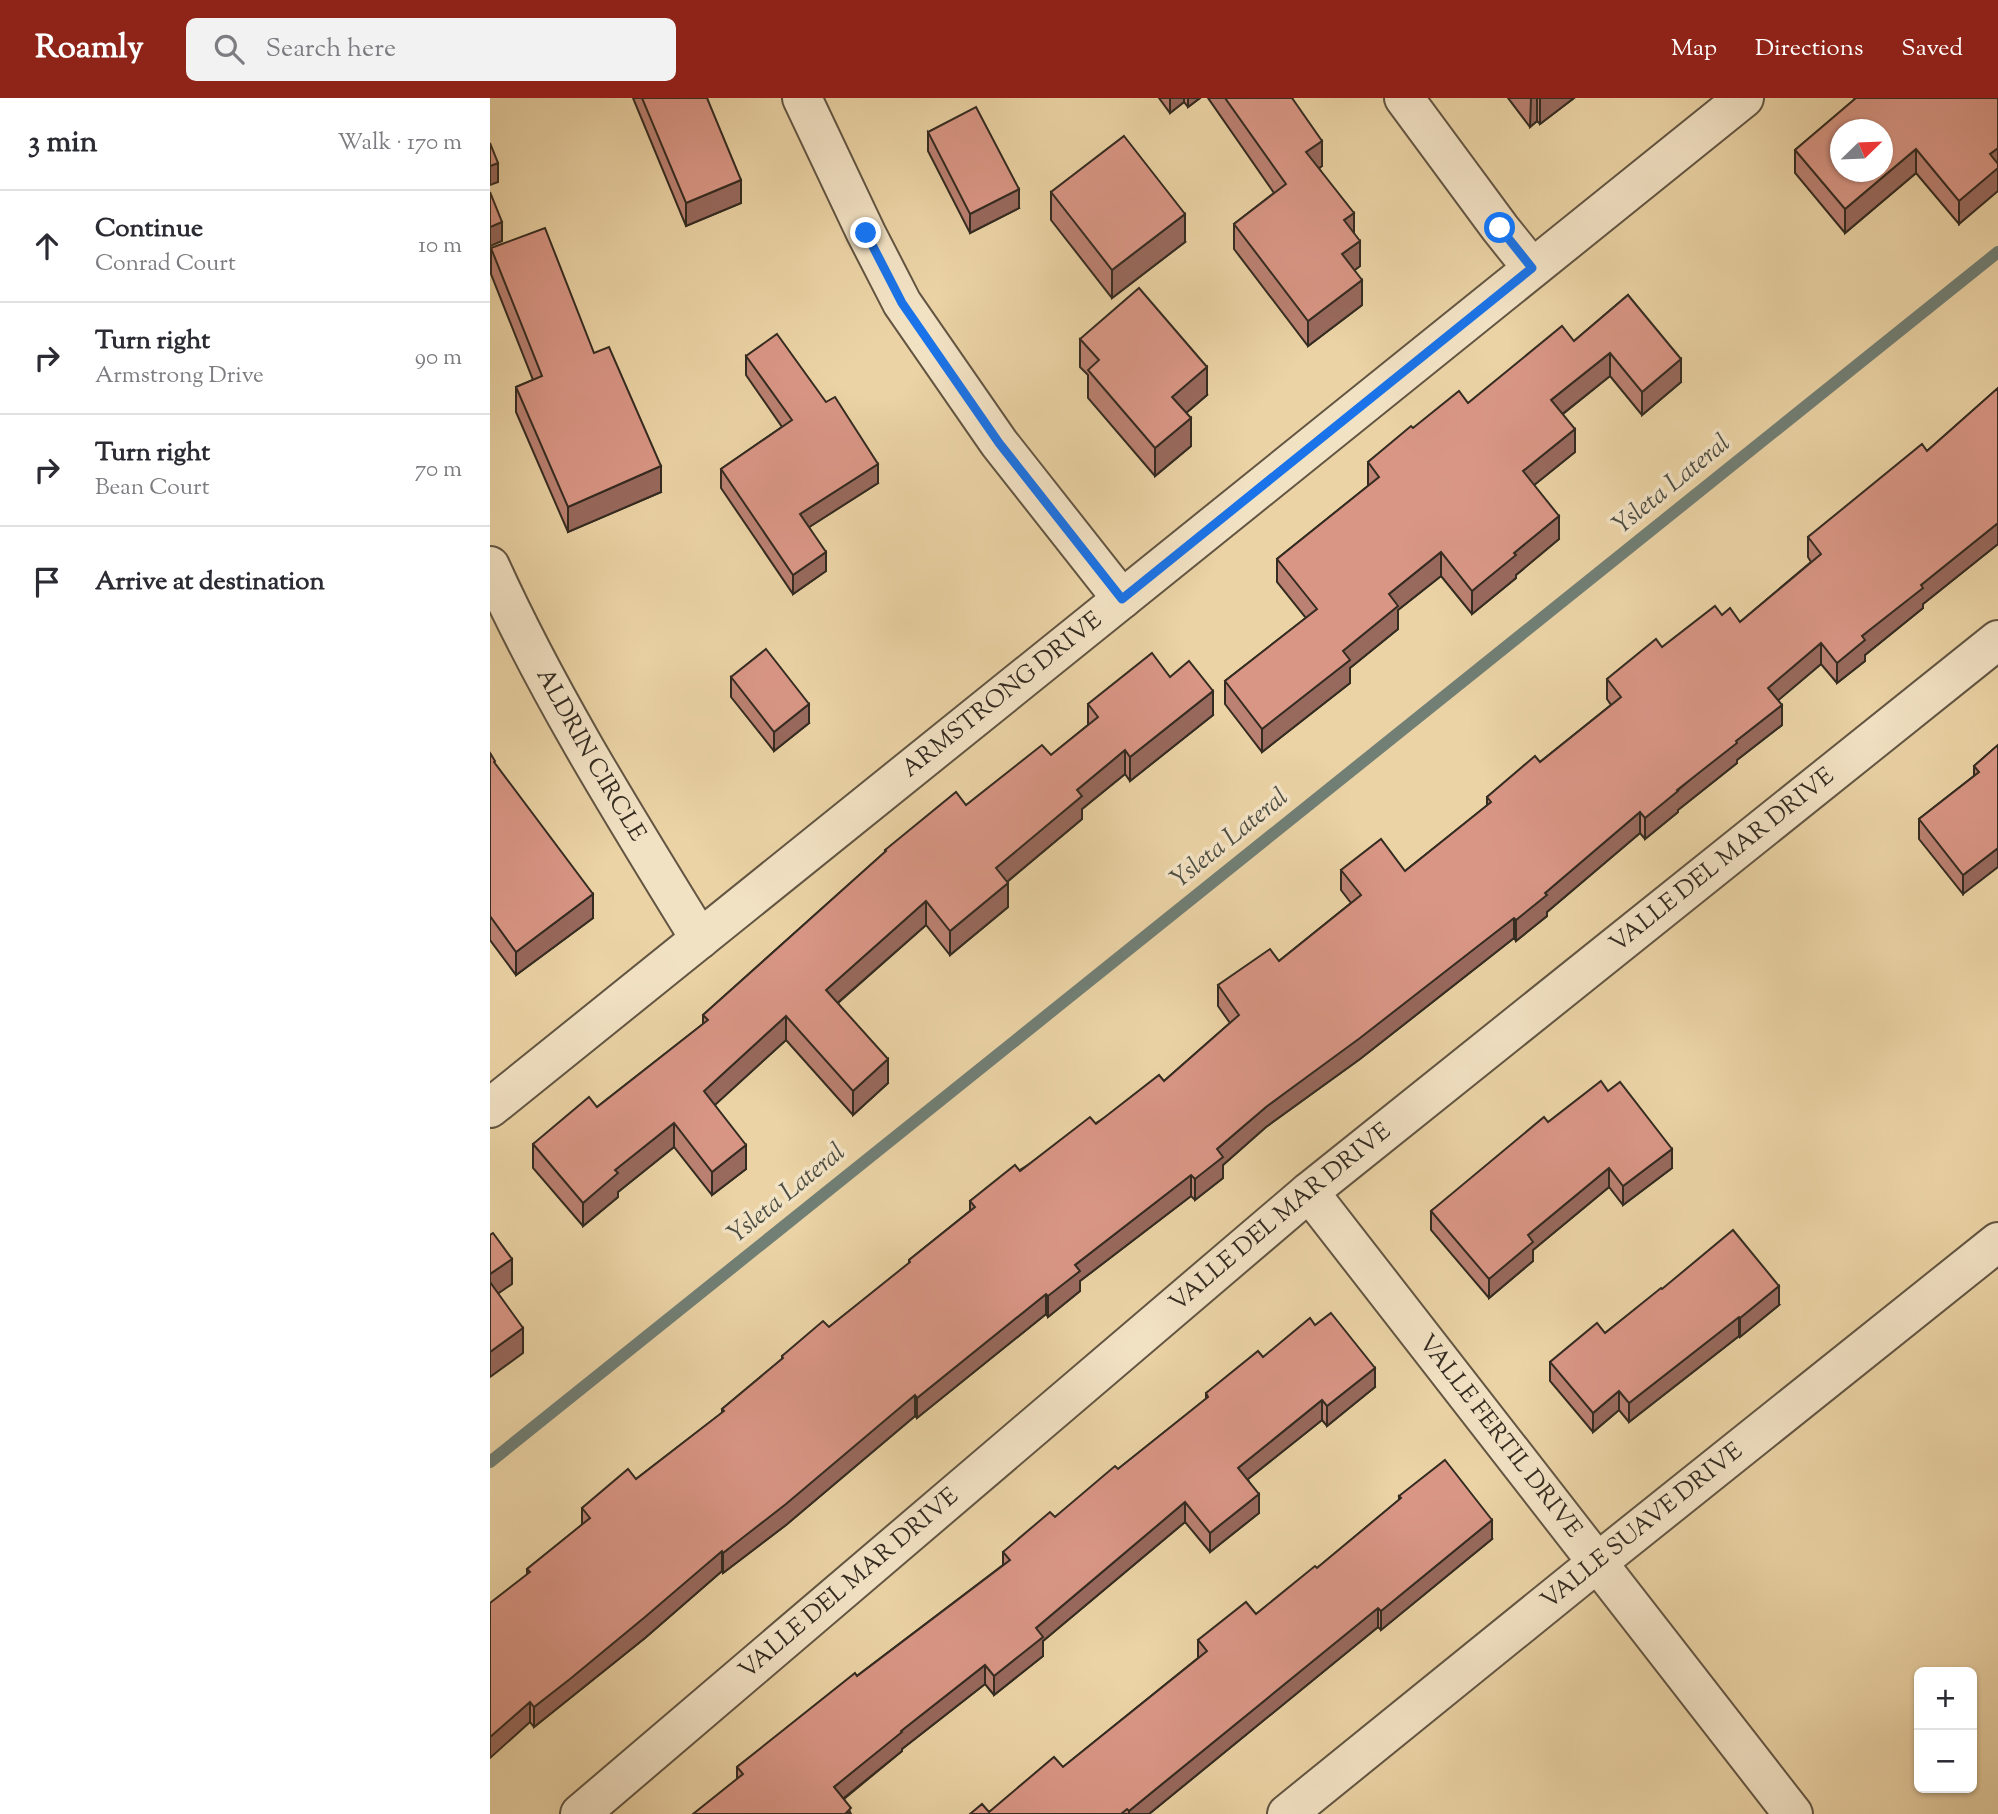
<!DOCTYPE html>
<html lang="en">
<head>
<meta charset="utf-8">
<style>
	:root { --surface:#fff; --page:#f2f2f3; --text:#2b2b33; --muted:#7c7c81; --line:#e1e1e2; --accent:#8f2418 }
	body { margin:0; font-family:"Sorts Mill Goudy",serif; background:var(--page); color:var(--text) }
	.controls { position:absolute; right:21px; bottom:21px; display:grid; overflow:hidden; border-radius:10px; box-shadow:0 2px 5px #0004 }
	.controls button { width:63px; height:63px; display:grid; place-items:center; padding:0; border:0; border-bottom:2px solid var(--line); background:var(--surface); color:var(--text); font:35px sans-serif }
	.compass { position:absolute; left:1340px; top:21px; width:63px; height:63px; border-radius:50%; background:var(--surface); box-shadow:0 2px 5px #0004; rotate:67deg }
	.stop { position:absolute; width:21px; height:21px; margin:-16px; border:5px solid #1a73e8; border-radius:50%; background:#fff }
	.stop.end { background:#1a73e8; border-color:#fff; box-shadow:0 2px 7px #0008 }
	.list { margin:0; padding:0; list-style:none }
	h2 { display:flex; justify-content:space-between; align-items:center; height:91px; margin:0; padding:0 28px; font-size:30px }
	h2 small { font-size:23px; font-weight:400; color:var(--muted) }
	.list li { display:grid; grid-template-columns:46px 1fr auto; gap:21px; align-items:center; box-sizing:border-box; height:112px; padding:0 28px; border-top:2px solid var(--line) }
	.list b { display:block; font-size:26px; white-space:nowrap }
	.list p { margin:0; font-size:23px; white-space:nowrap; color:var(--muted) }
	.list em { font-size:23px; font-style:normal; color:var(--muted) }
	.icon { flex:none; width:38px; height:38px; fill:none; stroke:currentColor; stroke-width:2; stroke-linecap:round; stroke-linejoin:round }
	.map { position:relative; flex:none; width:1508px; height:1716px; overflow:hidden }
	header { display:flex; align-items:center; gap:42px; box-sizing:border-box; height:98px; padding:0 35px; background:var(--accent); color:#fff }
	header strong { font-size:33px }
	nav { display:flex; gap:38px; margin-inline-start:auto; font-size:24px }
	.search { width:490px; height:63px; background:var(--page); display:flex; align-items:center; gap:18px; box-sizing:border-box; padding:0 24px; border-radius:10px; color:var(--muted); font-size:26px }
	main { display:flex }
	aside { flex:1; background:var(--surface) }
	.map>svg:first-child { display:block }
</style>
</head>
<body>
<header>
<strong>Roamly</strong>
<div class="search"><svg class="icon" aria-label="search" viewBox="0 0 24 24"><circle cx="10" cy="10" r="6"/><path d="M15 15l6 6"/></svg>Search here</div>
<nav><a>Map</a><a>Directions</a><a>Saved</a></nav>
</header>
<main>
<aside>
<h2>3 min<small>Walk · 170 m</small></h2>
<ul class="list">
<li><svg class="icon" aria-label="ahead" viewBox="0 0 24 24"><path d="M12 20V5M6 11l6-6 6 6"/></svg><div><b>Continue</b><p>Conrad Court</p></div><em>10 m</em></li>
<li><svg class="icon" aria-label="right" viewBox="0 0 24 24"><path d="M7 20v-9h11M14 6l5 5-5 5"/></svg><div><b>Turn right</b><p>Armstrong Drive</p></div><em>90 m</em></li>
<li><svg class="icon" aria-label="right" viewBox="0 0 24 24"><path d="M7 20v-9h11M14 6l5 5-5 5"/></svg><div><b>Turn right</b><p>Bean Court</p></div><em>70 m</em></li>
<li><svg class="icon" aria-label="arrive" viewBox="0 0 24 24"><path d="M6 21V4h12l-3 4 3 4H6"/></svg><div><b>Arrive at destination</b></div></li>
</ul>
</aside>
<div class="map">
<svg width="1508" height="1716" viewBox="0 0 1508 1716">
	<rect width="100%" height="100%" fill="#ebd3a5"/>
	<filter id="stains"><feTurbulence type="fractalNoise" baseFrequency=".00286" numOctaves="4"/><feColorMatrix values="0 0 0 0 .2 0 0 0 0 .09 0 0 0 0 .02 0 0 0 .5 -.17"/></filter>
	<radialGradient id="worn" r=".72"><stop offset=".6" stop-color="#630" stop-opacity="0"/><stop offset="1" stop-color="#630" stop-opacity=".3"/></radialGradient>
	<g fill="none" stroke-linecap="round" stroke-linejoin="round">
		<path stroke="#717f75" stroke-width="12" d="M0 1364 1508 154"/>
		<defs>
			<g id="minor">
				<path d="M312 0 376 135 412 205 509 345 632 501"/>
				<path d="M914 0 1010 130 1042 170"/>
				<path id="s1" d="M0 468C59 598 135 719 210 841"/>
				<path id="s2" d="M0 1010 1254 0"/>
				<path id="s3" d="M819 1094 1303 1716"/>
				<path id="s4" d="M90 1716 819 1094 1508 542"/>
				<path id="s5" d="M797 1716 1108 1464 1508 1144"/>
			</g>
		</defs>
		<use href="#minor" stroke="#625542" stroke-width="42"/>
		<use href="#minor" stroke="#f2e2c4" stroke-width="38"/>
	</g>
	<g fill="#bb8172" stroke="#342b21" stroke-width="2">
		<path d="M143 0H217L251 105 196 128Z"/>
		<path d="M669 0H710L698 9 694 4 680 15Z"/>
		<path d="M718 0H802L832 68 829 70 864 135 870 168 864 172 872 207 818 248 744 151V126L784 95Z"/>
		<path d="M1018 0H1084L1050 26 1047 23 1040 29Z"/>
		<path d="M1364 0H1508L1469 126 1426 75 1355 135 1305 75V52L1365 1Z"/>
		<path d="M438 34 529 110 480 135 438 53Z"/>
		<path d="M561 94 695 144 622 200 561 122Z"/>
		<path d="M1 150 171 394 78 434 26 314V289L43 282 1 176Z"/>
		<path d="M1138 197 1191 284 1152 317 1120 278 1073 316 1085 354 1044 387 1069 441 1026 477V480L982 516 951 478 908 512V531L860 570V585L772 654 735 606V583L816 520 787 484V461L878 388V364L923 330 978 305 1084 243Z"/>
		<path d="M590 241 717 297 696 315 701 348 665 378 598 300V277L590 269Z"/>
		<path d="M256 258 388 385 319 429 336 473 303 496 231 390V371L292 329 256 277Z"/>
		<path d="M1508 290V446L1433 506V510L1375 557V563L1347 585 1331 566 1288 602 1292 627 1247 662V665L1188 712V714L1155 741 1150 735 1057 814V818L1026 843 1024 840 870 961 776 1029 733 1067V1080L705 1102 701 1098 590 1183V1193L558 1219 556 1216 427 1320 425 1318 296 1427 233 1475 232 1473 155 1540 44 1629 40 1624 37 1471 92 1427V1410L146 1381 232 1315V1311L292 1261V1258L339 1229 419 1166V1162L480 1113V1103L674 983 740 925 728 908V887L789 863 861 805 851 792V772L915 773 997 708V699L1050 664 1121 607 1117 601V581L1232 517 1250 524 1321 464 1318 459V439L1437 353Z"/>
		<path d="M241 579 319 625 284 653 241 599Z"/>
		<path d="M680 579 723 617 640 683 635 676 592 711V721L517 784 518 809 460 857 436 827 348 905 398 985 363 1017 296 942 224 1007 256 1071 222 1097 184 1049 128 1094V1099L93 1128 43 1070V1046L107 1009 213 926V917L395 754V752L476 707 561 657 598 627V606Z"/>
		<path d="M1508 647 1473 796 1429 741V721L1484 678V668Z"/>
		<path d="M0 655 5 666 103 820 26 877 0 842Z"/>
		<path d="M1118 993 1182 1070 1133 1107 1119 1089 1043 1152V1163L999 1200 941 1132V1113L1058 1024Z"/>
		<path d="M1172 1191 1289 1207 1250 1239 1249 1238 1139 1324 1129 1312 1103 1334 1060 1283V1264L1115 1235Z"/>
		<path d="M825 1227 885 1289 837 1328 832 1322 758 1381 769 1415 720 1454 695 1424 553 1543V1558L504 1597 495 1586 412 1651V1653L354 1701 361 1716 247 1680V1669L513 1467V1454L565 1419 628 1371 716 1301V1295Z"/>
		<path d="M909 1398 1002 1441 891 1532 888 1529 659 1716H480L499 1714 573 1669 708 1560V1542L766 1516 827 1470 909 1402Z"/>
	</g>
	<g fill="#98695d" stroke="#342b21" stroke-width="2">
		<path d="M680 0H694V4L680 15Z"/>
		<path d="M698 0H710L698 9Z"/>
		<path d="M1041 0H1047V23L1040 29Z"/>
		<path d="M1050 0H1084L1050 26Z"/>
		<path d="M832 43V68L816 79V54Z"/>
		<path d="M1508 50V93L1469 126V103L1500 56Z"/>
		<path d="M1426 51V75L1355 135V111Z"/>
		<path d="M8 65V84L0 87V68Z"/>
		<path d="M251 82V105L196 128V105Z"/>
		<path d="M529 91V110L480 135V116Z"/>
		<path d="M864 115V140L854 122Z"/>
		<path d="M695 116V144L622 200V172Z"/>
		<path d="M12 124V143L0 148V129Z"/>
		<path d="M870 143V168L852 182V156Z"/>
		<path d="M872 182V207L818 248V223Z"/>
		<path d="M1120 255V278L1061 325V302Z"/>
		<path d="M1191 261V284L1152 317V294Z"/>
		<path d="M717 269V297L682 327V299Z"/>
		<path d="M701 320V348L665 378V350Z"/>
		<path d="M1085 331V354L1033 396V373Z"/>
		<path d="M388 366V385L310 435V416Z"/>
		<path d="M171 368V394L78 434V409Z"/>
		<path d="M1069 418V441L1026 477V480L982 516V493L1024 455Z"/>
		<path d="M1508 425V446L1433 506V510L1375 557V563L1347 585V565L1372 538 1431 487Z"/>
		<path d="M336 454V473L303 496V477Z"/>
		<path d="M951 454V478L908 512V531L860 570V585L772 654V631L899 496Z"/>
		<path d="M1331 545V566L1278 611V590Z"/>
		<path d="M723 593V617L640 683V659Z"/>
		<path d="M319 606V625L284 653V634Z"/>
		<path d="M1292 607V627L1247 662V665L1188 712V714L1155 741V720L1246 643Z"/>
		<path d="M635 652V676L592 711V721L506 793V770L587 692Z"/>
		<path d="M1150 714V735L1057 814V818L1026 843V822L1055 795Z"/>
		<path d="M1508 750V769L1473 796V777Z"/>
		<path d="M518 785V809L460 857V833Z"/>
		<path d="M103 796V820L26 877V854Z"/>
		<path d="M436 803V827L336 915V892Z"/>
		<path d="M1024 820V840L870 961 776 1029 733 1067V1080L705 1102V1081L727 1051 776 1009Z"/>
		<path d="M296 918V942L214 1017V993Z"/>
		<path d="M398 961V985L363 1017V993Z"/>
		<path d="M184 1025V1049L128 1094V1099L93 1128V1105L125 1072Z"/>
		<path d="M256 1047V1071L222 1097V1074Z"/>
		<path d="M1182 1051V1070L1133 1107V1088Z"/>
		<path d="M1119 1070V1089L1043 1152V1163L999 1200V1181L1038 1137Z"/>
		<path d="M701 1077V1098L590 1183V1193L558 1219V1198L585 1167Z"/>
		<path d="M22 1161V1186L0 1201V1176Z"/>
		<path d="M1289 1188V1207L1250 1239V1220Z"/>
		<path d="M556 1196V1216L427 1320V1300Z"/>
		<path d="M1249 1219V1238L1139 1324V1305Z"/>
		<path d="M33 1230V1255L0 1279V1254Z"/>
		<path d="M885 1270V1289L837 1328V1308Z"/>
		<path d="M1129 1293V1312L1103 1334V1315Z"/>
		<path d="M425 1297V1318L296 1427 233 1475V1455Z"/>
		<path d="M832 1302V1322L748 1389V1370Z"/>
		<path d="M769 1396V1415L720 1454V1435Z"/>
		<path d="M695 1404V1424L553 1543V1558L504 1597V1578L546 1530Z"/>
		<path d="M1002 1422V1441L891 1532V1513Z"/>
		<path d="M232 1453V1473L155 1540 44 1629V1609Z"/>
		<path d="M888 1510V1529L659 1716H639V1713Z"/>
		<path d="M495 1567V1586L412 1651V1653L344 1708V1689L411 1633Z"/>
		<path d="M40 1604V1624L0 1660V1639Z"/>
	</g>
	<g fill="#d99685" stroke="#342b21" stroke-width="2" fill-rule="evenodd">
		<path d="M152 0H217L251 82 196 105Z"/>
		<path d="M735 0H802L832 43 816 54 864 115 854 122 870 143 852 156 872 182 818 223 744 126 796 86Z"/>
		<path d="M1366 0H1508V50L1500 56 1508 66V70L1469 103 1426 51 1355 111 1305 52ZM1350 32H1392V74H1350Z"/>
		<path d="M486 9 529 91 480 116 438 34Z"/>
		<path d="M634 38 695 116 622 172 561 94Z"/>
		<path d="M0 45 8 65 0 68Z"/>
		<path d="M0 94 12 124 0 129Z"/>
		<path d="M55 130 104 255 119 249 171 368 78 409 26 289 52 278 1 150Z"/>
		<path d="M649 190 717 269 682 299 701 320 665 350 598 272 609 262 590 241Z"/>
		<path d="M1138 197 1191 261 1152 294 1120 255 1061 302 1085 331 1033 373 1069 418 1024 455 1026 457 982 493 951 454 899 496 908 508 853 553 860 562 772 631 735 583 827 511 787 461 889 379 878 364 921 328 923 330 969 293 978 305 1072 228 1084 243Z"/>
		<path d="M287 236 336 304 345 299 388 366 310 416 336 454 303 477 231 371 302 322 256 258Z"/>
		<path d="M1508 290V425L1431 487 1433 490 1372 538 1375 542 1347 565 1331 545 1278 590 1292 607 1246 643 1247 645 1187 692 1188 693 1155 720 1150 714 1055 795 1057 797 1026 822 1024 820 870 940 776 1009 727 1051 733 1059 705 1081 701 1077 585 1167 590 1173 558 1198 556 1196 427 1300 425 1297 296 1406 233 1455 232 1453 155 1519 80 1581 44 1609 40 1604 0 1639V1505L40 1474 37 1471 100 1420 92 1410 138 1371 146 1381 234 1313 232 1311 293 1260 292 1258 333 1223 339 1229 420 1164 419 1162 485 1109 480 1103 525 1067 530 1073 600 1019 606 1026 669 977 674 983 749 917 728 887 780 851 789 863 871 797 851 772 891 741 915 773 1001 704 997 699 1045 658 1050 664 1131 599 1117 581 1166 541 1172 549 1225 508 1232 517 1240 510 1250 524 1331 456 1318 439 1432 346 1437 353Z"/>
		<path d="M276 551 319 606 284 634 241 579Z"/>
		<path d="M662 555 680 579 699 563 723 593 640 659 635 652 587 692 592 698 506 770 518 785 460 833 436 803 336 892 398 961 363 993 296 918 214 993 256 1047 222 1074 184 1025 125 1072 128 1075 93 1105 43 1046 99 999 107 1009 218 922 213 917 396 753 395 752 466 694 476 707 552 647 561 657 608 619 598 606Z"/>
		<path d="M1508 647V750L1473 777 1429 721 1489 674 1484 668Z"/>
		<path d="M0 655 5 663 4 664 103 796 26 854 0 818Z"/>
		<path d="M1111 983 1118 993 1130 984 1182 1051 1133 1088 1119 1070 1038 1137 1043 1144 999 1181 941 1113 1054 1019 1058 1024Z"/>
		<path d="M1243 1132 1289 1188 1250 1220 1249 1219 1139 1305 1129 1293 1103 1315 1060 1264 1107 1225 1115 1235 1171 1190 1172 1191Z"/>
		<path d="M3 1135 22 1161 0 1176V1137Z"/>
		<path d="M0 1184 33 1230 0 1254Z"/>
		<path d="M841 1215 885 1270 837 1308 832 1302 748 1370 769 1396 720 1435 695 1404 546 1530 553 1539 504 1578 495 1567 411 1633 412 1634 344 1689 361 1710 355 1716H203L253 1676 247 1669 365 1575 367 1578 520 1462 513 1454 560 1414 565 1419 625 1368 628 1371 718 1299 716 1295 768 1253 773 1259 820 1220 825 1227Z"/>
		<path d="M955 1362 1002 1422 891 1513 888 1510 639 1713 637 1711 631 1716H480L492 1706 499 1714 564 1659 573 1669 717 1553 708 1542 756 1504 766 1516 825 1468 827 1470 911 1400 909 1398Z"/>
	</g>
	<g fill="none" stroke-linecap="round" stroke-linejoin="round">
		<path stroke="#1a73e8" stroke-width="9" d="M376 135 412 205 509 345 632 501 1042 170 1010 130"/>
	</g>
	<g text-anchor="middle" dominant-baseline="central" stroke-width="7" stroke-linejoin="round" paint-order="stroke">
		<g font-size="24" fill="#342b21" stroke="#f2e2c4">
			<text stroke="none"><textPath href="#s2" startOffset="658">ARMSTRONG DRIVE</textPath></text>
			<text stroke="none"><textPath href="#s1" startOffset="214">ALDRIN CIRCLE</textPath></text>
			<text stroke="none"><textPath href="#s4" startOffset="1488">VALLE DEL MAR DRIVE</textPath></text>
			<text stroke="none"><textPath href="#s4" startOffset="920">VALLE DEL MAR DRIVE</textPath></text>
			<text stroke="none"><textPath href="#s3" startOffset="310">VALLE FERTIL DRIVE</textPath></text>
			<text stroke="none"><textPath href="#s5" startOffset="457">VALLE SUAVE DRIVE</textPath></text>
			<text stroke="none"><textPath href="#s4" startOffset="354">VALLE DEL MAR DRIVE</textPath></text>
		</g>
		<g font-size="26" font-style="italic" fill="#4d4e44" stroke="#f2e2c4">
			<text transform="translate(1182 387) rotate(-39)">Ysleta Lateral</text>
			<text transform="translate(740 741) rotate(-39)">Ysleta Lateral</text>
			<text transform="translate(297 1096) rotate(-39)">Ysleta Lateral</text>
		</g>
	</g>
	<rect width="100%" height="100%" filter="url(#stains)"/>
	<rect width="100%" height="100%" fill="url(#worn)"/>
</svg>
<div class="controls">
<button>+</button>
<button>−</button>
</div>
<svg class="compass" viewBox="-18 -18 36 36"><path d="M0-13l5 13h-10z" fill="#e53935"/><path d="M0 13l5-13h-10z" fill="#7c7c81"/></svg>
<div class="stop" style="left:1010px;top:130px"></div>
<div class="stop end" style="left:376px;top:135px"></div>
</div>
</main>
</body>
</html>
